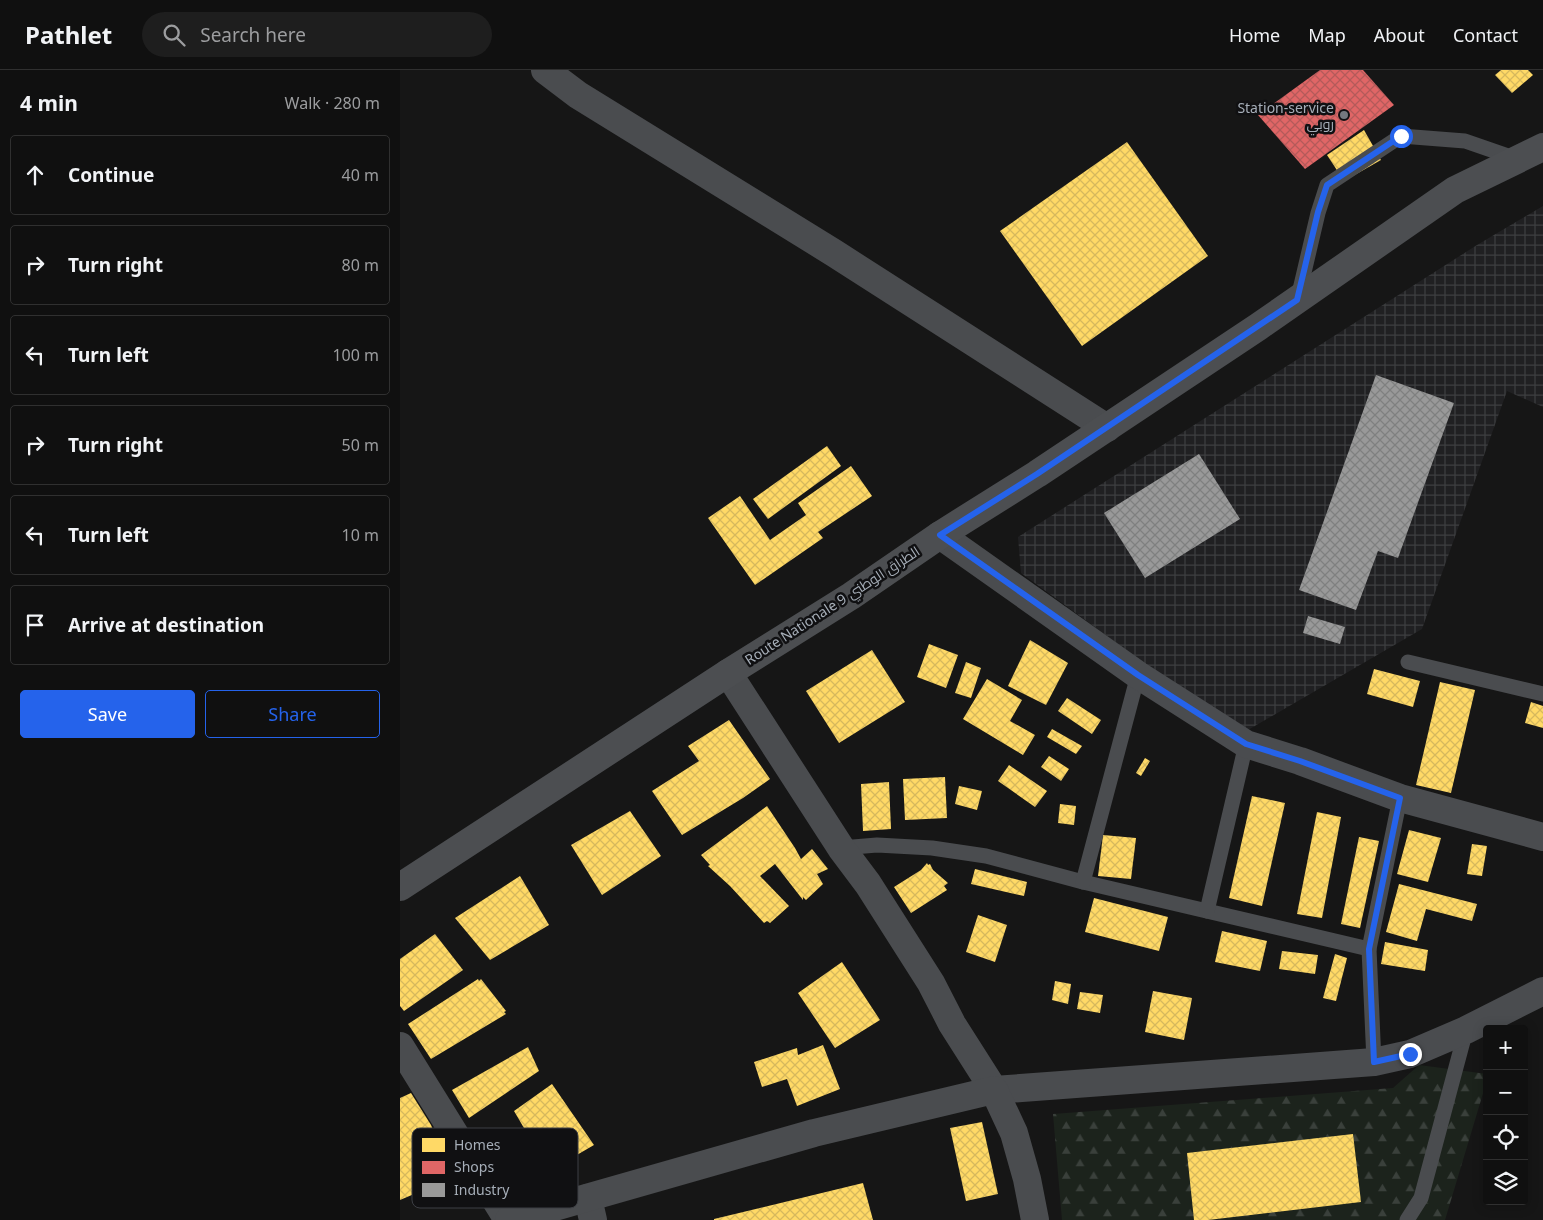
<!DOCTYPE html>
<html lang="en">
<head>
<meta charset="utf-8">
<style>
	:root { --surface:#101010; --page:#1e1e1e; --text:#f1f3f6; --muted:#9c9d9f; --line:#303030; --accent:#2563eb }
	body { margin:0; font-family:"Noto Sans",Cairo,sans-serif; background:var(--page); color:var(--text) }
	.controls { position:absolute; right:15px; bottom:15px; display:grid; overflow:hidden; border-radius:5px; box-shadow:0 2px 12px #0003 }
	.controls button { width:45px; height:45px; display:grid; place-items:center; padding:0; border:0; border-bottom:1px solid var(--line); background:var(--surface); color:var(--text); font:25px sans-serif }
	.stop { position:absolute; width:15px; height:15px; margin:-11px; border:4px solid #2563eb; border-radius:50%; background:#fff }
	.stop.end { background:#2563eb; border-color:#fff; box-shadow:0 1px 5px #0008 }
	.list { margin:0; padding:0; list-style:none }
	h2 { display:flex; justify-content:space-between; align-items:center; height:65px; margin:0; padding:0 20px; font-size:21px }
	h2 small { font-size:16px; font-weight:400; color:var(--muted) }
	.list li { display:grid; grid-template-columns:32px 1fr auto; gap:15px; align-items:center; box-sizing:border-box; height:80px; margin:0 10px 10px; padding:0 10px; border:1px solid var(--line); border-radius:5px }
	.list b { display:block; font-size:19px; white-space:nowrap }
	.list em { font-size:16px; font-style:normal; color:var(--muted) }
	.actions { display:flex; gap:10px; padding:15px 20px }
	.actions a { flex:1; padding:11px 0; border:1px solid var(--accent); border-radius:5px; text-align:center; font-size:18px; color:var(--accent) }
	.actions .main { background:var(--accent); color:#fff }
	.icon { flex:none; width:28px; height:28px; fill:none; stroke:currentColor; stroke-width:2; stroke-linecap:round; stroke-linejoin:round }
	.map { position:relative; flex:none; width:1143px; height:1150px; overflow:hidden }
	header { display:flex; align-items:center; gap:30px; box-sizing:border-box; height:70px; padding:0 25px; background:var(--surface); border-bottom:1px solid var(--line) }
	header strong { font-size:24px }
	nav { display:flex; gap:28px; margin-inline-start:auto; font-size:18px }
	.search { width:350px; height:45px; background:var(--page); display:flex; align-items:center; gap:12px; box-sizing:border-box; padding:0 18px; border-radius:28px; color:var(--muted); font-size:19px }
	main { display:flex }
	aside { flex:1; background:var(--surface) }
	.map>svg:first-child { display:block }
</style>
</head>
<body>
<header>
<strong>Pathlet</strong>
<div class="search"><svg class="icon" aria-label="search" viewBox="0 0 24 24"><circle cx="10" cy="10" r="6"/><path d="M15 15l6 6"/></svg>Search here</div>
<nav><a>Home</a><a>Map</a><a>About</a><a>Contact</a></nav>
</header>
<main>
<aside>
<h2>4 min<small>Walk · 280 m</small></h2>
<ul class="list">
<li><svg class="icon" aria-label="ahead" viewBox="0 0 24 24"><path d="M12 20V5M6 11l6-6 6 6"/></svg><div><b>Continue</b></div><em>40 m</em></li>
<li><svg class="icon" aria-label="right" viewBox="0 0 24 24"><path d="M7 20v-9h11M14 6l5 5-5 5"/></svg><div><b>Turn right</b></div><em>80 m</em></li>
<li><svg class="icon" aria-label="left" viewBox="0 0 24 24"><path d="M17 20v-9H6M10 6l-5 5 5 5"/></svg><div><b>Turn left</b></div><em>100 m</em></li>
<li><svg class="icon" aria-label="right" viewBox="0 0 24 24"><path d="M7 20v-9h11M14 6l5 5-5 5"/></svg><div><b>Turn right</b></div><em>50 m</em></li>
<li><svg class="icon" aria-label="left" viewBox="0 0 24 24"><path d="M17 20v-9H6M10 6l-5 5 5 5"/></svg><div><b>Turn left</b></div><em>10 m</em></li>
<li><svg class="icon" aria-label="arrive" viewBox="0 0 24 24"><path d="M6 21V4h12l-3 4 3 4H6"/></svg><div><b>Arrive at destination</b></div></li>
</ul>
<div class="actions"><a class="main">Save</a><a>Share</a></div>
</aside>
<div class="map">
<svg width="1143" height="1150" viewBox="0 0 1143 1150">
	<defs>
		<pattern id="industrial-grid" width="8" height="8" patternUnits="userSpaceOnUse" patternTransform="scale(1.25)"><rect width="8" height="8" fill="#202022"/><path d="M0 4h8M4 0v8" fill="none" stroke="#3d3e40"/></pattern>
		<pattern id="forest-firs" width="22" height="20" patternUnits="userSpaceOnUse" patternTransform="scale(1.25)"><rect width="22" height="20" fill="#1c231c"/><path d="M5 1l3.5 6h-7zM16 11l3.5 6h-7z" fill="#3a403b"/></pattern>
		<pattern id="homes-cross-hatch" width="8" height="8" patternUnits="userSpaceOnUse" patternTransform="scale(1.25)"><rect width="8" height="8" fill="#ffd966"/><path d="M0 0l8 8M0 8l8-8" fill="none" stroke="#d6b85d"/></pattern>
		<pattern id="shops-cross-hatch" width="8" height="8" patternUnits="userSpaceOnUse" patternTransform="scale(1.25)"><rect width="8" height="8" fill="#e06666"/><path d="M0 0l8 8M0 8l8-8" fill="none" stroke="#b45a5a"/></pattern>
		<pattern id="industry-cross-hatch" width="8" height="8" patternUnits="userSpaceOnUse" patternTransform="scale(1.25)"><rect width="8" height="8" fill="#999"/><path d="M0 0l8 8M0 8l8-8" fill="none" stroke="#7f8080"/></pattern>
	</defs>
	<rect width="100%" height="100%" fill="#161616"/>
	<path fill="url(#industrial-grid)" d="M1143 136V337L1107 321 1022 559 841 664 621 503 618 467 1077 175Z"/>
	<path fill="url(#forest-firs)" d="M1019 995 1087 1004V1010L1045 1150H662L653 1044 993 1018Z"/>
	<g fill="url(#homes-cross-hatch)">
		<path d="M1101 0H1128L1133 5 1112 23 1095 5Z"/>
		<path d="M964 60 981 90 944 111 927 85Z"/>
		<path d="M727 72 808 186 682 276 600 161Z"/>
		<path d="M427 376 441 396 368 449 353 429Z"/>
		<path d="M451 396 472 426 418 462 423 468 355 515 308 448 340 426 370 470 406 445 398 433Z"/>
		<path d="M630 570 668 593 646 635 608 616Z"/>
		<path d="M529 574 558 585 546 618 517 607Z"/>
		<path d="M472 580 505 632 439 673 406 621Z"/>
		<path d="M566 592 581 598 571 628 555 623Z"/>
		<path d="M974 599 1020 611 1013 637 967 624Z"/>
		<path d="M587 609 622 630 610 651 635 665 623 685 563 649Z"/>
		<path d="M1040 612 1075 620 1051 723 1016 715Z"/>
		<path d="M667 628 701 650 692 664 658 641Z"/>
		<path d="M1131 632 1143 636V658L1125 653Z"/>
		<path d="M329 650 370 709 343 728 282 765 252 721 299 691 288 676Z"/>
		<path d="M652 659 682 676 676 684 647 667Z"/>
		<path d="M649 686 669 699 661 711 641 697Z"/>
		<path d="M745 688 750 691 741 706 736 703Z"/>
		<path d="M609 695 647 721 635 737 598 711Z"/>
		<path d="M545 707 547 748 505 750 503 709Z"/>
		<path d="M489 712 491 759 463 761 461 714Z"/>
		<path d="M559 716 582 721 577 740 555 734Z"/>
		<path d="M852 726 885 733 862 836 829 828Z"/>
		<path d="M660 734 676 736 674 755 658 753Z"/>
		<path d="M367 736 395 778 401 789 412 779 428 799 417 804 423 814 406 830 403 827V830L375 794 360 806 389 836 370 853 367 851 364 853 330 816 308 796 310 795 301 785Z"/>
		<path d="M230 741 261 786 202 825 171 775Z"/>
		<path d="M917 742 941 747 922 848 897 844Z"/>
		<path d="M1009 760 1041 768 1028 812 997 804Z"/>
		<path d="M703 765 736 768 731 809 698 806Z"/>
		<path d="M959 767 979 771 960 858 941 854Z"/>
		<path d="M1072 774 1087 776 1082 806 1067 804Z"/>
		<path d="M527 793 528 795 530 794 533 800 548 813 544 816 547 820 511 843 494 817 521 800Z"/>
		<path d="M575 799 627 812 624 826 571 814Z"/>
		<path d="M120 806 149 855 90 890 55 848Z"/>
		<path d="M999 814 1077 834 1072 851 1026 839 1017 871 986 862Z"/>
		<path d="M694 828 768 847 759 881 685 862Z"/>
		<path d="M578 845 607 855 595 892 566 882Z"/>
		<path d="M822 861 867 871 860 901 815 892Z"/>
		<path d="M35 864 63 900 4 941 0 936V889Z"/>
		<path d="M985 872 1028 880 1025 901 981 894Z"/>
		<path d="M882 881 918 885 915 904 879 899Z"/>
		<path d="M935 884 947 888 936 931 923 928Z"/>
		<path d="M442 892 480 950 435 978 398 923Z"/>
		<path d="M78 909 79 911 81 909 106 941 104 942 106 944 31 989 8 954Z"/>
		<path d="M655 911 671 914 668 934 652 930Z"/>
		<path d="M753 921 792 928 784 970 745 962Z"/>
		<path d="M680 922 703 925 700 943 677 939Z"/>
		<path d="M423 975 440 1019 397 1036 387 1009 362 1017 354 992 397 978 398 985Z"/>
		<path d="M128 977 139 1001 69 1048 52 1020Z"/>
		<path d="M152 1014 194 1075 151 1100 165 1115 138 1124 127 1102 145 1094 114 1041Z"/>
		<path d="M11 1023 31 1055 43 1083 12 1091 26 1119 0 1130V1028Z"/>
		<path d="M582 1052 598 1124 566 1131 550 1058Z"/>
		<path d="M953 1064 961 1132 808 1150H794L787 1083Z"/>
		<path d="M463 1113 473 1150H314V1149Z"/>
	</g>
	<path fill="url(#shops-cross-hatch)" d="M920 0H963L994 35 905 99 858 45Z"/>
	<g fill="url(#industry-cross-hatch)">
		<path d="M976 305 1054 333 998 488 978 481 956 540 899 520Z"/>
		<path d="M799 384 840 449 745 508 704 443Z"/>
		<path d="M908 546 945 557 940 574 903 563Z"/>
	</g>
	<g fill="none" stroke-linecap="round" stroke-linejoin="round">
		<g stroke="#4a4c4f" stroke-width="15">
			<path d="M898 228 918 143 927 115 1001 66 1065 71 1117 89"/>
			<path d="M1008 592 1143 624"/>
			<path d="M441 778 477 775 532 778 586 786 683 812 969 879 974 992"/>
			<path d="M683 812 738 605"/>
			<path d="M807 841 846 674"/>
			<path d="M969 879 1000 728"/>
			<path d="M1007 1150 1021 1128 1066 960"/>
		</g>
		<g stroke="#4a4c4f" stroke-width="28">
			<path d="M145 0 178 25 434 183 707 358"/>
			<path d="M540 465 738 605 846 674 900 691 1000 728 1143 767"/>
			<path d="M328 603 441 778 468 814 531 913 552 954 594 1020 974 992 1010 984 1066 960 1143 921"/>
			<path d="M0 976 108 1150"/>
			<path d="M188 1128 193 1150"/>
			<path d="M109 1150 414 1063 594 1020 614 1063 627 1109 635 1150"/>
		</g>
		<path stroke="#4c4e51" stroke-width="28" d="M0 817 328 603 451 526 540 465 637 404 858 257 1055 120 1143 77"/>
	</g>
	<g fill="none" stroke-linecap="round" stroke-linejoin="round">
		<path stroke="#2563eb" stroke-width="6" d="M1001 66 927 115 918 142 897 230 637 404 540 465 738 605 846 674 900 691 1000 728 969 879 974 992 1010 984"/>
	</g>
	<circle fill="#74797f" stroke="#101012" stroke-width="2" cx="944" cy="45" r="5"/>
	<g text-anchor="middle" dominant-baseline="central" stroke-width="5" stroke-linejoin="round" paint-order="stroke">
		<g font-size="14" fill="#a6aeb8" stroke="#101012" text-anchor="end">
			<text x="934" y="37">Station-service<tspan x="934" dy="16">روبي</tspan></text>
		</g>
		<g font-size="14" fill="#a6aeb8" stroke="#101012">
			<text transform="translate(432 535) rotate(-33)">Route Nationale الطراق الوطني 9</text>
		</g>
	</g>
	<rect x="12" y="1058" width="166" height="80" rx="8" fill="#101012" stroke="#3d3f44" stroke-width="1"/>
	<rect x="22" y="1068" width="23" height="14" fill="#ffd966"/>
	<rect x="22" y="1091" width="23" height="13" fill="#e06666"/>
	<rect x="22" y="1113" width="23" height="14" fill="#999"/>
	<g font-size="14" fill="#a6aeb8">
		<text x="54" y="1080">Homes</text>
		<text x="54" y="1102">Shops</text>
		<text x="54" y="1125">Industry</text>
	</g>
</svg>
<div class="controls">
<button>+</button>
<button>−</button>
<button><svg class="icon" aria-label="locate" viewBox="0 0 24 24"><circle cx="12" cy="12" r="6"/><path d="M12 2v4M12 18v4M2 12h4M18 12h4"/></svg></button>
<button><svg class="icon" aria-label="layers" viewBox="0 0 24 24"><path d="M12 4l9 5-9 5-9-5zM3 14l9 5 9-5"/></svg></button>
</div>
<div class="stop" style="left:1001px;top:66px"></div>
<div class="stop end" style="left:1010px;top:984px"></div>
</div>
</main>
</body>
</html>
